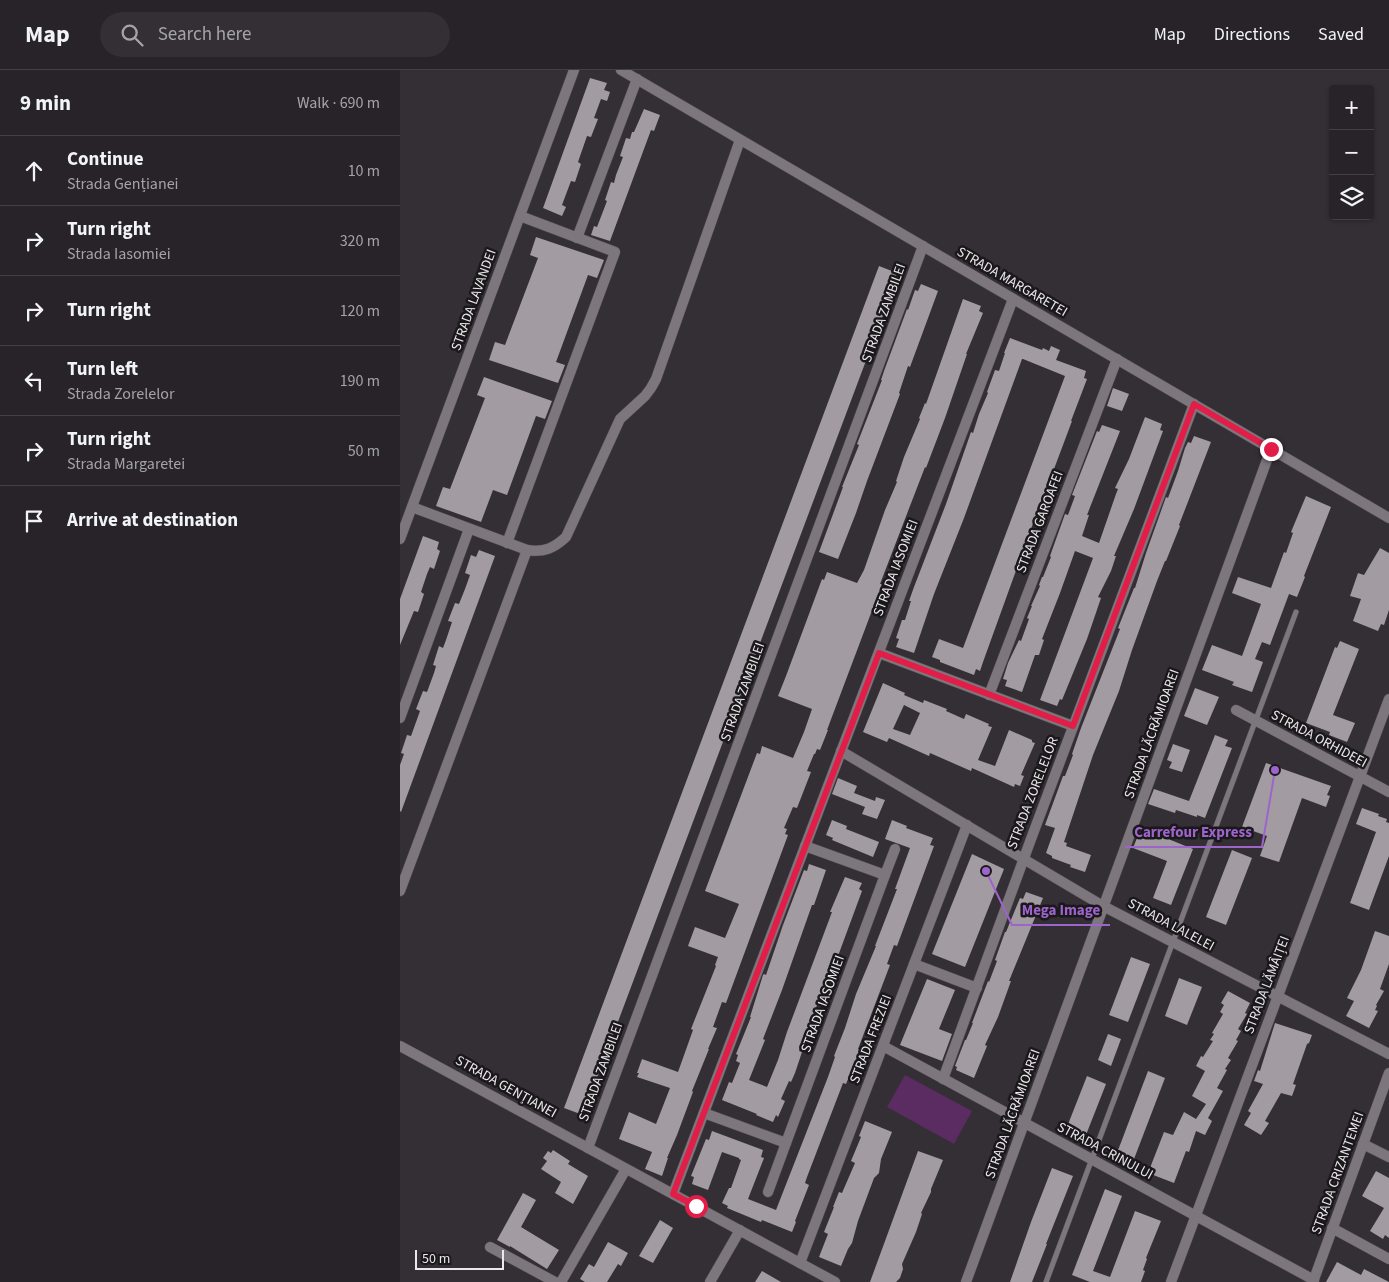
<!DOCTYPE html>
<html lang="en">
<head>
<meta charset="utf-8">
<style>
	:root { --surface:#272328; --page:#332f34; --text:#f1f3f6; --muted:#a4a4a8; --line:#434045 }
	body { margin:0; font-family:"Source Sans 3",sans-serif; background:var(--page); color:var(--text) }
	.controls { position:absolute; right:15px; top:15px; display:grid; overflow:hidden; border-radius:5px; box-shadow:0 1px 4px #0004 }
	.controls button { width:45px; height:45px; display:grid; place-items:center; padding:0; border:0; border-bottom:1px solid var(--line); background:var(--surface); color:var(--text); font:25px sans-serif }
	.scale { position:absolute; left:15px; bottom:12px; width:89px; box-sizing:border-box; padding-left:5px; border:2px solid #ebe8eb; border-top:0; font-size:14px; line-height:18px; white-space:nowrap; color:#ebe8eb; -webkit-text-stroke:4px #1a181b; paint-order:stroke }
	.stop { position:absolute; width:15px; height:15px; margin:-11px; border:4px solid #e11d48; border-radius:50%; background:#fff }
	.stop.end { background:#e11d48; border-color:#fff; box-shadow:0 1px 5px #0008 }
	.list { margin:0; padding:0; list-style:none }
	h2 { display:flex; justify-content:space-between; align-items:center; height:65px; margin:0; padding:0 20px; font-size:21px }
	h2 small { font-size:16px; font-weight:400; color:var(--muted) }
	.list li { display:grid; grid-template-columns:32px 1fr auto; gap:15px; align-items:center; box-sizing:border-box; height:70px; padding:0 20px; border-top:1px solid var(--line) }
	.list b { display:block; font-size:19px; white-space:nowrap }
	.list p { margin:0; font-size:16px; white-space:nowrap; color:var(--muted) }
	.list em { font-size:16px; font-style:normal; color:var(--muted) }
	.icon { flex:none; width:28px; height:28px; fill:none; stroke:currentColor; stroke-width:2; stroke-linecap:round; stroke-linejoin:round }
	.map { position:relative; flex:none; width:989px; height:1212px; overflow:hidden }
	header { display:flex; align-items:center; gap:30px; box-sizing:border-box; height:70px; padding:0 25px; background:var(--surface); border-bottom:1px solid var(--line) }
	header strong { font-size:24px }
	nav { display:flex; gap:28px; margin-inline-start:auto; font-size:18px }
	.search { width:350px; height:45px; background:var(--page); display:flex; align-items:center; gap:12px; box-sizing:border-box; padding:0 18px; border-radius:28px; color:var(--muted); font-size:19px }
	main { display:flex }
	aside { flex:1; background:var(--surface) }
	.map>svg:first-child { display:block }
</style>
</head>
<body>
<header>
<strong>Map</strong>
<div class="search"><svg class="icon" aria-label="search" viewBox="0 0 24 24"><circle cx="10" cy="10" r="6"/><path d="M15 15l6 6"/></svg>Search here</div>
<nav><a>Map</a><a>Directions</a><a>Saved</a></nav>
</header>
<main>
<aside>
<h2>9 min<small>Walk · 690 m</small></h2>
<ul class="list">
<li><svg class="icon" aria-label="ahead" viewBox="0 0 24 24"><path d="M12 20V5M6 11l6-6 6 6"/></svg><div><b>Continue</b><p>Strada Gențianei</p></div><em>10 m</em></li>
<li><svg class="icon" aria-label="right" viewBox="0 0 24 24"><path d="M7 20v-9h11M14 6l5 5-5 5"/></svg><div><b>Turn right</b><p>Strada Iasomiei</p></div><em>320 m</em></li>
<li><svg class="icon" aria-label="right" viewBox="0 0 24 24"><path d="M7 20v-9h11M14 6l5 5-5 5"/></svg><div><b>Turn right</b></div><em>120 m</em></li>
<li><svg class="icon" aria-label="left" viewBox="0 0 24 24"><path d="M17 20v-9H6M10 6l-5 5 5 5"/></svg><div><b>Turn left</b><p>Strada Zorelelor</p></div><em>190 m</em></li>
<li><svg class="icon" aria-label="right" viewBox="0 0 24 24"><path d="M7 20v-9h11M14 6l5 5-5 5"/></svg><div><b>Turn right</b><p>Strada Margaretei</p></div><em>50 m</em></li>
<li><svg class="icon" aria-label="arrive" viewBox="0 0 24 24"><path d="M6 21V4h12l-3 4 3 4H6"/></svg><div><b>Arrive at destination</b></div></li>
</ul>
</aside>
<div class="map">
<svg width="989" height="1212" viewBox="0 0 989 1212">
	<rect width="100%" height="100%" fill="#342f35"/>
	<path fill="#5a2c61" d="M505 1005 572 1041 554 1074 487 1037Z"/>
	<g fill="#a29ca2" fill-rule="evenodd">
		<path d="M190 8 207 13 204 20 210 22 207 31 201 29 194 48 198 49 191 67 187 66 178 92 181 94 175 112 171 111 162 135 166 137 162 146 143 138Z"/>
		<path d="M244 39 260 45 254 61 251 60 210 171 191 165 194 156 197 157 207 131 205 130 211 112 214 113 216 105 223 87 220 86 226 68 230 69 232 62H234Z"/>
		<path d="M136 167 204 190 197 208 188 205 156 292 165 295 158 313 89 290 95 272 105 275 138 188 130 185Z"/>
		<path d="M479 196 497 203 486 231 488 232 183 1045 164 1038Z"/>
		<path d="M521 214 538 221 510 297 508 296 499 323 500 324 467 411 456 443 438 489 419 482 443 417H442L459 375 457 374 482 310H481L484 301 507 239 508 240 515 220 518 221Z"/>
		<path d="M563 229 581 236 579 241 583 243 566 284H567L545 348 526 398 525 397 480 514H482L427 660H428L420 680 417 679 415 684H414L407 701 411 702 397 738 393 737 384 758 387 759 385 764 388 765 326 933 322 932 313 957 317 958 308 979H309L292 1021 293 1022 277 1065 267 1088H268L262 1106 245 1099 252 1082 219 1069 229 1042 256 1054 270 1018 237 1007 239 1003H237L242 989 278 1002 293 960 291 959 316 896 315 895 318 887 288 876 295 857 325 868 339 834 305 821 311 805 357 683 360 684 362 676 393 688 404 662 412 639 378 626 386 606 422 509 424 510 427 502 457 513 464 500 485 440 497 412 496 411 504 387 520 349 519 348 525 333 526 334Z"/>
		<path d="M610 268 642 280 643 278 649 281 651 276 660 280 656 290 686 301 684 308 687 309 671 351H672L645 423H644L583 592 580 601 576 599 574 605 540 592V590L532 587 539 569 563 578 665 306 623 289H622L564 448 534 524 514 583 496 577 499 569 496 568 502 550H505L511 531H509L514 517 546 434 571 362 573 363 579 344 588 323 587 322 595 300 599 301 605 283H604Z"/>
		<path d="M84 307 152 331 145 349 136 346 107 425 93 420 81 452 36 436 43 417 50 419 85 328 77 325Z"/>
		<path d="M713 318 729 324 722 341 707 336Z"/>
		<path d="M745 347 762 354 760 360 763 361 734 439 714 486H716L711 501 698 527 701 528 687 569 662 630 660 629 657 636 640 630 693 488 675 481 660 523 642 569 644 570 639 585H635L622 622 605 616 607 610 603 609 608 593 619 570 621 571 629 549 627 548 632 536H631L640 516 639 515 642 507H643L651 487 650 486 665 444 668 445 675 426 672 425 697 361 699 362 702 355 720 361 687 445H689L682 466 699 473 716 424 718 419 715 418 729 389Z"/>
		<path d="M794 366 811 372 779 455 780 456 766 491H765L757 511 732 580 719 621 693 685 664 772 667 773 666 776 691 785 685 802 670 797 671 795 652 788V786L646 783 655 758 645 755 663 706H665L673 685 672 684 681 658 720 559 718 558 734 518H735L746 483 766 427 768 428 778 401 785 378 788 372 791 373Z"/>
		<path d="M906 426 931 437 904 506 905 507 897 527 889 524 870 575 862 572 855 589 863 592 852 622 832 615 834 612 802 600 812 575 842 586 861 534 832 523 838 507 871 518 884 482 886 483 893 463 891 462Z"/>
		<path d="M23 466 39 472 37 479 40 481 34 499 30 497 27 504 21 522 24 524 18 542 14 541 0 575V529Z"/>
		<path d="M980 478 989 483V540L984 555 981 554 978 561 953 551 961 529 950 526 958 503 964 505Z"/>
		<path d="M79 480 95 486 1 742 0 741V695L4 684 1 683 7 665 11 666 20 641 16 639 23 621 27 622 34 603 36 596 33 595 39 576 43 578 46 570 52 552 48 551 55 533 59 534 65 519 70 505 65 503 71 485 76 487Z"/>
		<path d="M940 571 959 579 933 645 955 653 947 672 929 665 930 662 906 653 935 577 937 578Z"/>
		<path d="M483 613 505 623 504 625 523 633 524 630 547 639 546 641 564 649 566 644 589 654 588 656 592 657 578 690 595 696 609 660 632 670V672L635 673 621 705 624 706 620 716 615 714 614 717 572 698 571 701 530 683 529 686 489 668 487 672 463 662ZM504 635 520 643 510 665 493 659Z"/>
		<path d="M795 618 819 627 807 655 784 646Z"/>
		<path d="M815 665 828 670 825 676 832 678 805 748 797 745V747L776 740 775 743 748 734 754 719 789 731Z"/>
		<path d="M773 674 790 680 782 702 769 698 772 692 767 690Z"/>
		<path d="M866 693 931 716 927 725 930 726 926 737 902 728 879 792 860 786 867 766 842 757Z"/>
		<path d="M438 708 457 716 454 723 475 731 476 727 485 730 477 749 462 744 465 737 432 724Z"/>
		<path d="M962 738 979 744 978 746 987 749 986 752 989 753V786L969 840 950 833 976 762 956 754Z"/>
		<path d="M432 750 447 756 446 759 479 772 473 787 432 770 433 768 426 765Z"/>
		<path d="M492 750 507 756 506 758 533 768 530 775 534 776 497 876 494 875 487 894 490 895 458 979 460 980 446 1014 443 1013 407 1107 405 1113 409 1115 395 1151 396 1152 392 1162 362 1150 361 1152 327 1138 328 1136 322 1133 329 1118H331L341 1090 339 1089V1088L322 1082 308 1120 292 1114 294 1107 291 1106 306 1069 309 1070 312 1061 363 1080 361 1087 364 1088 348 1129 376 1140 428 1007 435 987 434 986 445 958 456 924 476 876H475L497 819H495L510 778 485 769Z"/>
		<path d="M741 758 793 779 771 835 753 828 767 791 733 778Z"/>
		<path d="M832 780 852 788 826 855 806 847Z"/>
		<path d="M572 784 604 799 565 897 532 884Z"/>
		<path d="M409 794 426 800 414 835H412L382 920 363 969 365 970 349 1010 367 1017 378 990 387 962 432 842H430L445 807 462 813 459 819 462 821 438 886 435 885 428 905 431 906 425 921 423 920 415 940 412 947 415 948 409 964 406 963 399 981 402 982 395 1003 391 1012 389 1011 381 1029 385 1031 378 1047 376 1045 373 1052 356 1045 357 1044 322 1030 329 1012 332 1013 340 993 336 991 338 985 336 984 351 947H350L363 905 364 904 366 905 383 855 404 800 407 801Z"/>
		<path d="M626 822 643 828 609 911H611L598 947 585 975 587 976 574 1008 556 1000 557 997 555 996 565 970H566L573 953H572L588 911 589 912 597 891 595 890 605 862H606L620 828 623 829Z"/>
		<path d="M975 861 989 866V894L980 919 984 921 976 935 977 936 975 940 978 941 969 958 946 946 954 931 947 928 961 900Z"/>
		<path d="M731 887 750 894 728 952 709 945Z"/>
		<path d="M779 908 802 917 787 955 765 946Z"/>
		<path d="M527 909 555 920 539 959 552 964 542 991 500 975Z"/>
		<path d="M828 921 850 933 845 943 847 944 838 959 841 961 836 970 838 971 828 988 831 990 825 999 827 1000 817 1018 823 1021 808 1048 812 1051 805 1065 796 1061 789 1082 786 1081 774 1113 748 1103 764 1062 773 1065 784 1042 796 1049 806 1034 792 1026 805 1001 796 996 801 986 803 987 813 971 810 970 814 964 812 963 823 944 820 942 824 935 821 933Z"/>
		<path d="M875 953 912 965 909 973 907 974 893 1014 896 1015 892 1026 881 1023 865 1051 869 1053 861 1065 844 1055 851 1043 848 1041 863 1014 854 1011 858 1000 860 1001Z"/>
		<path d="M708 964 721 969 711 996 698 990Z"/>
		<path d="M748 1001 765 1008 734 1089 717 1083Z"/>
		<path d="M687 1006 706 1014 684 1070 665 1062Z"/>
		<path d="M465 1051 492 1062 481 1089 479 1103 474 1108 458 1151 452 1173 448 1179 441 1196 419 1187 428 1164 424 1162 434 1137H433L439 1122 442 1123 455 1093 451 1091 461 1067 459 1066Z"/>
		<path d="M153 1080 170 1091 168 1094 188 1106 173 1134 155 1123 161 1112 141 1099 147 1091 143 1088 148 1081 151 1083Z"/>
		<path d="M518 1081 543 1090 531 1119V1122L521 1143 522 1144 516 1162 502 1194 503 1199 500 1208 496 1212H470Z"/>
		<path d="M652 1098 673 1106 646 1174H647L632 1212H610L631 1152Z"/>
		<path d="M976 1101 989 1108V1168L985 1165 983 1169 970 1161 984 1138 962 1126Z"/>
		<path d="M705 1119 722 1126 693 1201 710 1207 735 1141 761 1151 746 1188 747 1189 743 1200 745 1201 741 1212H690L672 1205Z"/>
		<path d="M123 1123 136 1130 121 1157 159 1180 147 1199 110 1176V1177L97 1170Z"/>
		<path d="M260 1150 273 1158 253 1193 239 1186Z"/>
		<path d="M208 1172 228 1183 221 1196 218 1194 207 1212H185L180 1209 189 1194 194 1197Z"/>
		<path d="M937 1192 961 1205 964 1199 989 1212H926Z"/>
		<path d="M362 1201 381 1212H355Z"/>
	</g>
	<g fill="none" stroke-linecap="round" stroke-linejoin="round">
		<defs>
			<path id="service" d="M646 1212 896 542"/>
			<g id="minor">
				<path d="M221 0 989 448"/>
				<path d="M177 168 237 9"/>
				<path d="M12 437 127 480C144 483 154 478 166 467L220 349 245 326 251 318 256 309 340 70"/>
				<path d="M0 469 174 0"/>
				<path d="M107 473 215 182 120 146"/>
				<path d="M479 583 673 656"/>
				<path d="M589 625 717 289"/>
				<path d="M836 640 989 722"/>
				<path d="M0 648 69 459"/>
				<path d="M441 681 703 836 989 984"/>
				<path d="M485 805 495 779"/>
				<path d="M0 821 127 480"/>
				<path d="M514 894 577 918"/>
				<path d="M0 976 435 1212"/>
				<path d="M483 976 914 1210"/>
				<path d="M543 1009 631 769 794 334"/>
				<path d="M304 1043 386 1073 485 805 405 776"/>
				<path d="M963 1074 989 1087"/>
				<path d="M188 1078 523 176"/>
				<path d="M368 1122 386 1073"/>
				<path d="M273 1124 613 229"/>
				<path d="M932 1158 989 1189"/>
				<path d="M90 1177 155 1212"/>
				<path d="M400 1193 567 755"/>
				<path d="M161 1212 226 1099"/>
				<path d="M310 1212 340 1160"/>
				<path d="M566 1212 871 379"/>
				<path d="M771 1212 989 629"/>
				<path d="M913 1212 989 1003"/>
			</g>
		</defs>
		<use href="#service" stroke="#524d52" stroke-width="6"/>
		<use href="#minor" stroke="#524d52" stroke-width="11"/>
		<use href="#service" stroke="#7d777d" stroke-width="5"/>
		<use href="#minor" stroke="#7d777d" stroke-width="10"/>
	</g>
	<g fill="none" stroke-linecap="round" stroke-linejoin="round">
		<path stroke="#e11d48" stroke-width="6" d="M296 1136 273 1124 479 583 673 656 794 334 871 379"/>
	</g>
	<g text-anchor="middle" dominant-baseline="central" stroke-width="5" stroke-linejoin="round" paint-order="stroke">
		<g font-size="14" fill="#ebe8eb" stroke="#1a181b">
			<text transform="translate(612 212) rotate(30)">STRADA MARGARETEI</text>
			<text transform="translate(74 230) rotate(-70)">STRADA LAVANDEI</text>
			<text transform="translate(484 243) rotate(-70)">STRADA ZAMBILEI</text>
			<text transform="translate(640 452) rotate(-69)">STRADA GAROAFEI</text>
			<text transform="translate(496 498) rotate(-69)">STRADA IASOMIEI</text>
			<text transform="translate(343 622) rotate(-70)">STRADA ZAMBILEI</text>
			<text transform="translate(752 664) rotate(-70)">STRADA LĂCRĂMIOAREI</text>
			<text transform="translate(919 669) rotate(28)">STRADA ORHIDEEI</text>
			<text transform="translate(633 723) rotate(-69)">STRADA ZORELELOR</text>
			<text transform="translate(771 855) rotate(28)">STRADA LALELEI</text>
			<text transform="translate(867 915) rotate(-69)">STRADA LĂMÂIȚEI</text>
			<text transform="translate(423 934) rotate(-70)">STRADA IASOMIEI</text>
			<text transform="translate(471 969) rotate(-69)">STRADA FREZIEI</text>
			<text transform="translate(201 1002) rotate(-70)">STRADA ZAMBILEI</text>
			<text transform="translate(106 1017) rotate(29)">STRADA GENȚIANEI</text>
			<text transform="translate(613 1044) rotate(-70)">STRADA LĂCRĂMIOAREI</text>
			<text transform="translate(705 1081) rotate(28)">STRADA CRINULUI</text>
			<text transform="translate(938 1103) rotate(-70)">STRADA CRIZANTEMEI</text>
		</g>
	</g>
	<path fill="none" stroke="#9d64cc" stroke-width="2" d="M875 700L862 777H725M586 801L612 855H710"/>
	<g fill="#9d64cc" stroke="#1a181b" stroke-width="2">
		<circle cx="875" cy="700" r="5"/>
		<circle cx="586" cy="801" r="5"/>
	</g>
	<g font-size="15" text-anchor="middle" font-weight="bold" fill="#9d64cc" stroke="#1a181b" stroke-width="5" stroke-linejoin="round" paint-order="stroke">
		<text x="793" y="767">Carrefour Express</text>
		<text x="661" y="845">Mega Image</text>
	</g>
</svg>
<div class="controls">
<button>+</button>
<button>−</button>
<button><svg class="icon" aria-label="layers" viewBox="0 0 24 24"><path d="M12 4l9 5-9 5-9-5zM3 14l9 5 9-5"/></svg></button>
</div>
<div class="scale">50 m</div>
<div class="stop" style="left:296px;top:1136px"></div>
<div class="stop end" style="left:871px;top:379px"></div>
</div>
</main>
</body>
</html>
